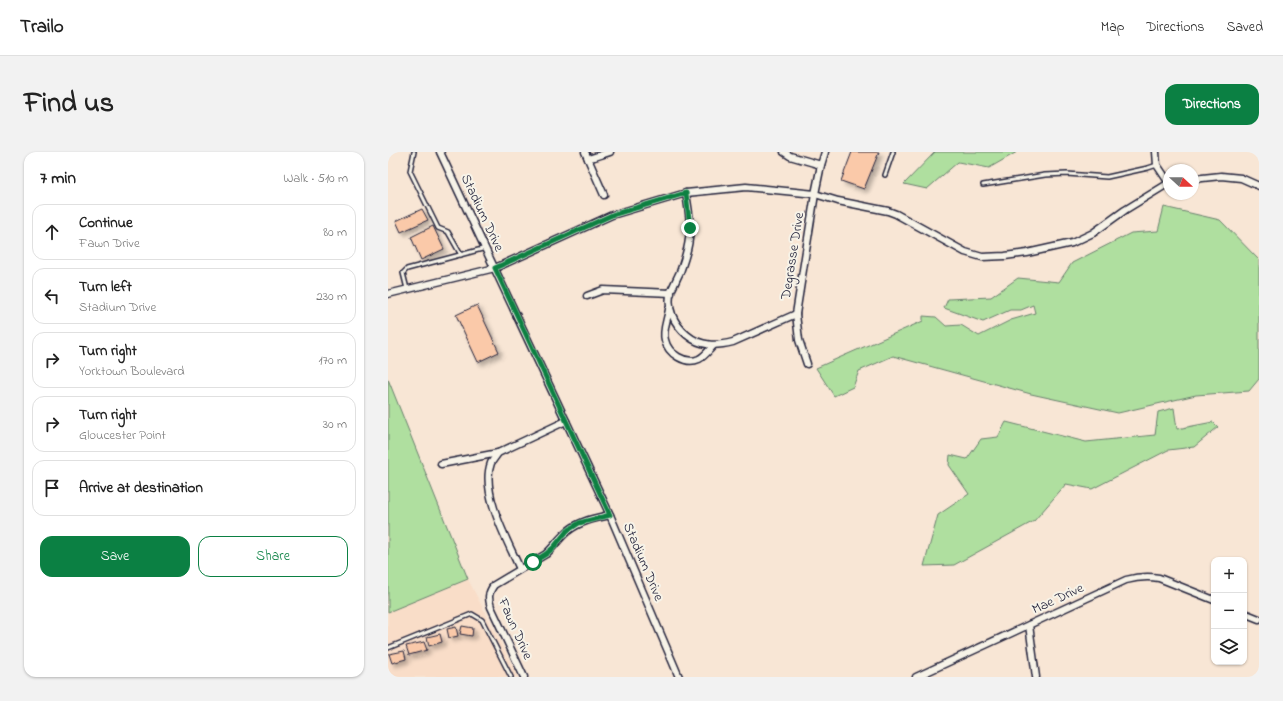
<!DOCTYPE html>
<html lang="en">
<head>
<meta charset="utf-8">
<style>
	:root { --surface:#fff; --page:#f2f2f2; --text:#222; --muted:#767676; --line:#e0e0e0; --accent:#0b8043 }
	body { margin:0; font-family:"Indie Flower",sans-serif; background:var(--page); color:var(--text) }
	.controls { position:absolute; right:12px; bottom:12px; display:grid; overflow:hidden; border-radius:8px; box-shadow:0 1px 3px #0004 }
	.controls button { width:36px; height:36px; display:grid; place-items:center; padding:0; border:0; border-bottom:1px solid var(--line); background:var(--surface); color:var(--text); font:20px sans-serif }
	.compass { position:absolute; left:775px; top:12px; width:36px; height:36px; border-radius:50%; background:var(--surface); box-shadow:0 1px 3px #0004; rotate:111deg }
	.stop { position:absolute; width:12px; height:12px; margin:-9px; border:3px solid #0b8043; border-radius:50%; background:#fff }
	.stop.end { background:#0b8043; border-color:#fff; box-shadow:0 1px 4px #0008 }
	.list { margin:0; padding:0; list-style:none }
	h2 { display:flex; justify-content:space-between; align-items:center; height:52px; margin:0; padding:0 16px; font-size:17px }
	h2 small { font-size:13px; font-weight:400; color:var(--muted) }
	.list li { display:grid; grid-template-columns:26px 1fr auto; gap:12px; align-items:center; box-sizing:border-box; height:56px; margin:0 8px 8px; padding:0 8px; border:1px solid var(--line); border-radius:12px }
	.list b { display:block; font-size:15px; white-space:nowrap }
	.list p { margin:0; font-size:13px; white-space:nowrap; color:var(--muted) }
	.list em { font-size:13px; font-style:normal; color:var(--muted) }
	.actions { display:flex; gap:8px; padding:12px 16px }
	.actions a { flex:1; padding:9px 0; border:1px solid var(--accent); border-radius:12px; text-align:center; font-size:14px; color:var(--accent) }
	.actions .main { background:var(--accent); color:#fff }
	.icon { flex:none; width:22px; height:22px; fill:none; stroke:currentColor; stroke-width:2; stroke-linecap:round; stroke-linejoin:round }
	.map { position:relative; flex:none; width:871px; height:525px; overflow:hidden; border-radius:12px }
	header { display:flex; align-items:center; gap:24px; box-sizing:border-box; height:56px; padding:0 20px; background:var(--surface); border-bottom:1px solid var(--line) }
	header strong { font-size:19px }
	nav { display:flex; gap:22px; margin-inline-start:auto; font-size:14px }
	.intro { display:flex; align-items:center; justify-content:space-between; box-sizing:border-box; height:96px; padding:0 24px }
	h1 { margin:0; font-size:28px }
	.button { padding:10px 18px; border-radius:12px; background:var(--accent); color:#fff; font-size:14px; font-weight:700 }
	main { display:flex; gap:24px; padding:0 24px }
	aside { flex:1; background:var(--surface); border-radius:12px; box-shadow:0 1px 3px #0004 }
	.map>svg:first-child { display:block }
</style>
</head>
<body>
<header>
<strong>Trailo</strong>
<nav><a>Map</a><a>Directions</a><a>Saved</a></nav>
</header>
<div class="intro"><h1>Find us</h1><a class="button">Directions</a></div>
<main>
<aside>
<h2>7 min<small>Walk · 510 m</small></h2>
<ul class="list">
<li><svg class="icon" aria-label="ahead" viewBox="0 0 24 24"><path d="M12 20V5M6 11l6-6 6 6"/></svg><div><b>Continue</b><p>Fawn Drive</p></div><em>80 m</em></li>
<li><svg class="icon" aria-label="left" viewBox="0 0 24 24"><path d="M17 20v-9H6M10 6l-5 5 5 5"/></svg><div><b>Turn left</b><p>Stadium Drive</p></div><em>230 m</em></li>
<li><svg class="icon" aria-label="right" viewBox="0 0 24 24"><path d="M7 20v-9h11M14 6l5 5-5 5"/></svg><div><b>Turn right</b><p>Yorktown Boulevard</p></div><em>170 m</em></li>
<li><svg class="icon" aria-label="right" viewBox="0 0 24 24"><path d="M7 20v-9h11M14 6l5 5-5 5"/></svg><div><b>Turn right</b><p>Gloucester Point</p></div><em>30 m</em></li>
<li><svg class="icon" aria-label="arrive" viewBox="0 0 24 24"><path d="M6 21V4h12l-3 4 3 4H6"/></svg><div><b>Arrive at destination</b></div></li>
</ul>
<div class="actions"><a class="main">Save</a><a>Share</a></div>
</aside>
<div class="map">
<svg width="871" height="525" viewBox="0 0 871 525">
	<defs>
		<filter id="shadow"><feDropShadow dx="3.5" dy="3.5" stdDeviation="2" flood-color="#0004"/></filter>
	</defs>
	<rect width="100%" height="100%" fill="#f8e6d5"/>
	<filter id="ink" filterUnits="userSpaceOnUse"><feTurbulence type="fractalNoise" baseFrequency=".025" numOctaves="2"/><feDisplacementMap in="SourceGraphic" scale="8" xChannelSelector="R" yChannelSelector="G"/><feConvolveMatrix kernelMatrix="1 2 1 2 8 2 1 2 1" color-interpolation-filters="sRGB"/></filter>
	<g filter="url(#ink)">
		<path fill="#f9ddc8" d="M80 427 130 525H0V460Z"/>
		<g fill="#afdf9f" stroke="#68806d">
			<path d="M547 0H629L601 16 570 10 539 37 516 32Z"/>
			<path d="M776 55 832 68 871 108V227L861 239 808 243 730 261 643 242 505 204 471 219 465 235 446 244 428 216 535 169V164L548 165 558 174 573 173 591 184 623 168 647 161 645 153 633 158H622L595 170 556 156 560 147 603 145 630 126 671 130 684 111 743 81 770 79Z"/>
			<path d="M0 227 80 427 0 460Z"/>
			<path d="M786 256 789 277 825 270 830 275 806 295 780 298 704 337 678 332 646 369 566 413 536 414 550 363 581 342 561 313 562 303 579 307 593 287 610 285 618 270 698 290 767 283 770 260Z"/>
		</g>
		<g fill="#fac9a9" stroke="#22223b" filter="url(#shadow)">
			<path d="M464 0H491L476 37 453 29Z"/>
			<path d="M34 57 40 68 13 80 8 69Z"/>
			<path d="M45 74 56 97 33 108 23 85Z"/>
			<path d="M89 153 111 200 90 210 68 163Z"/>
			<path d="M74 474 85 476 84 484 72 482Z"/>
			<path d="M68 475 70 484 61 486 59 477Z"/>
			<path d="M52 482 54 490 41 494 39 485Z"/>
			<path d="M36 490 39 498 21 503 18 494Z"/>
			<path d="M16 499 18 507 4 511 1 502Z"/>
		</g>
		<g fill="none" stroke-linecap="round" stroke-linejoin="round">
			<defs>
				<g id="service">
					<path d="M26 0 22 19 50 76 60 80 73 103"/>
					<path d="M497 23 505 0"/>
					<path d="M595 33 657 23 679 22 719 25 760 16 769 13"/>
					<path d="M19 137 15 121 19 117 98 96"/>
					<path d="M0 496 84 462 94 468 123 525"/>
				</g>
				<g id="minor">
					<path d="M52 0 222 363 291 525"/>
					<path d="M197 0 216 43"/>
					<path d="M396 0 402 4 433 13"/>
					<path d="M200 7 222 0"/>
					<path d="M805 27 833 24 853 26 871 34"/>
					<path d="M298 41C300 56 304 72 301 87 300 98 296 109 292 120 289 126 286 133 283 139 278 156 286 172 299 183 313 195 329 194 345 190L408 162"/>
					<path d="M0 142 107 116 224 63 298 41 358 35 427 42 450 49 500 59 508 62 577 100 594 105 617 104 639 101 684 91 705 81 737 58 781 31 769 13 768 0"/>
					<path d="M199 144 215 138 283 141"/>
					<path d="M281 157C280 166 274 179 277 188 280 202 298 213 311 207 317 204 321 198 325 194"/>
					<path d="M419 212 411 188 408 162 427 42 433 13 437 0"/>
					<path d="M53 312 110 301"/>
					<path d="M132 417C120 390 92 340 103 311 105 308 108 304 110 301L178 269"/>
					<path d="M856 461 871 467"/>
					<path d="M641 473 648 525"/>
					<path d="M136 525 103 455C100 446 100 441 106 433L158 402C166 395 172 385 180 379 192 369 207 366 222 363"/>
					<path d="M528 525 738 428C749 425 759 424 771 426L826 448"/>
				</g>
			</defs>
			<use href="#service" stroke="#22223b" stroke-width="6"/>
			<use href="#minor" stroke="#22223b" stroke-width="9"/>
			<use href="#service" stroke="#f7f3e8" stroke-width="3"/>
			<use href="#minor" stroke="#f7f3e8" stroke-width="6"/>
		</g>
	</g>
	<g fill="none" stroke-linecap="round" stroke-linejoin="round" filter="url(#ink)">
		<path stroke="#0b8043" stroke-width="5" d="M145 410 158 402 165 396 179 379 191 371 222 363 107 116 224 63 298 41 302 76"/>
	</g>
	<g text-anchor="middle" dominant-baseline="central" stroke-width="4" stroke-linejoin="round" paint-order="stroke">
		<g font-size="14" fill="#22223b" stroke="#f7f3e8">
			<text transform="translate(94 61) rotate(65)">Stadium Drive</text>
			<text transform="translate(405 104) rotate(-81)">Degrasse Drive</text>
			<text transform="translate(255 410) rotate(67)">Stadium Drive</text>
			<text transform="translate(670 447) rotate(-25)">Mae Drive</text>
			<text transform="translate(127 477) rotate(66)">Fawn Drive</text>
		</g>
	</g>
</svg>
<div class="controls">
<button>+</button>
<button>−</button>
<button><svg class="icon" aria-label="layers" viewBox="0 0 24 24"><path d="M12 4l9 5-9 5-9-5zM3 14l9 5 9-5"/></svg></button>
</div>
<svg class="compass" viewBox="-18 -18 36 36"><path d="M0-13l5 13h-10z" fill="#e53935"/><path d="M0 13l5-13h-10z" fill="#767676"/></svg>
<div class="stop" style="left:145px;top:410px"></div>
<div class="stop end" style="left:302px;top:76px"></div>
</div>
</main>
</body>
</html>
